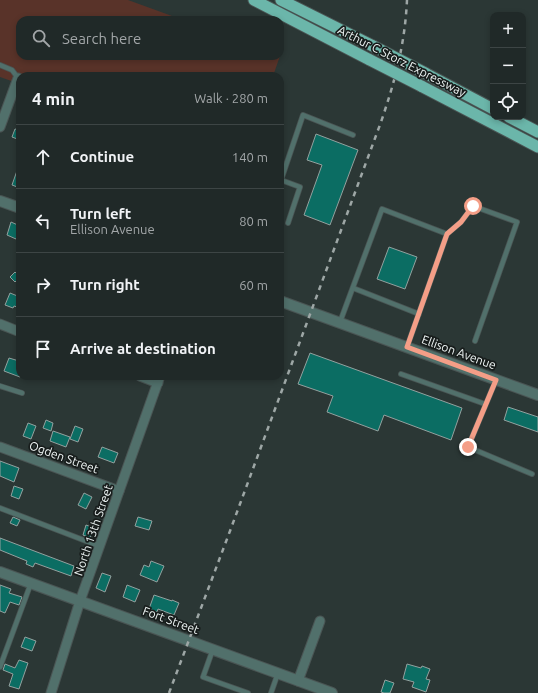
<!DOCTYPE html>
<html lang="en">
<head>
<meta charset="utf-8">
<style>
	:root { --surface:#202928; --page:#2d3534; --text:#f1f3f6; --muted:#a2a6a8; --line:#3d4545 }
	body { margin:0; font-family:Ubuntu,sans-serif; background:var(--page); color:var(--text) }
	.controls { position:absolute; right:12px; top:12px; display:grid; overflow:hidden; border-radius:8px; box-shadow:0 2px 6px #0003 }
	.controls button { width:36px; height:36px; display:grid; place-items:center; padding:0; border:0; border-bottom:1px solid var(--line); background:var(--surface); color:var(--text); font:20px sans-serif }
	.stop { position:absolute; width:12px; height:12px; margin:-9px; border:3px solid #f49e87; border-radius:50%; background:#fff }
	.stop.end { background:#f49e87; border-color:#fff; box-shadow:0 1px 4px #0008 }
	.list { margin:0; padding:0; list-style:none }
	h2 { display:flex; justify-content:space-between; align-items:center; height:52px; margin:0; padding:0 16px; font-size:17px }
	h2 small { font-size:13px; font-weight:400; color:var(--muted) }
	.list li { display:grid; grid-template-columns:26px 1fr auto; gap:12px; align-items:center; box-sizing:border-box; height:64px; padding:0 16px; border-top:1px solid var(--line) }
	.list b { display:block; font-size:15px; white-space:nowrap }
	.list p { margin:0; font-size:13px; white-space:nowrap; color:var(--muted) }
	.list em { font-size:13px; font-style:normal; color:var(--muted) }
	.icon { flex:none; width:22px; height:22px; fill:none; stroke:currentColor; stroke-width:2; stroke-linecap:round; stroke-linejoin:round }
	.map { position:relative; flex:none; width:538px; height:693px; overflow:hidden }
	.search { position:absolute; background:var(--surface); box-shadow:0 2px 6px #0003; left:16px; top:16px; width:268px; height:44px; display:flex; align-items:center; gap:10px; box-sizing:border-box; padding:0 14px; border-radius:12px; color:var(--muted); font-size:15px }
	.panel { position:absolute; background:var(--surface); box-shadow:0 2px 6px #0003; left:16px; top:72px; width:268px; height:308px; border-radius:12px }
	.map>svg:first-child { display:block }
</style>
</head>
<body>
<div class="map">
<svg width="538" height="693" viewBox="0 0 538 693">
	<rect width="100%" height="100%" fill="#2b3735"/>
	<path fill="#593329" d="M0 0H128L183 20H20V56H280L273 76H20V84L0 77Z"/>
	<g fill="#0b6d63" stroke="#93a19f">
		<path d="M15 129 20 130V140L12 137Z"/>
		<path d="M316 134 358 150 330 225 304 215 322 165 307 160Z"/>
		<path d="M19 165H20V188L12 185Z"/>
		<path d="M11 222 20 226V228L16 239 7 235Z"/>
		<path d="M389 247 417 257 405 289 377 279Z"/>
		<path d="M15 272 20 277 15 282 10 277Z"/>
		<path d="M10 293 20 297 17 307 14 306 13 308 5 305Z"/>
		<path d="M310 353 462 408 451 440 384 415 378 431 327 412 333 396 298 384Z"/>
		<path d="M9 358 19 361 18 364H20V377L4 371Z"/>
		<path d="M508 407 538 417V432L504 420Z"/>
		<path d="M46 420 53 423 51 431 43 428Z"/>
		<path d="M28 423 36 426 31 439 23 436Z"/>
		<path d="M75 426 83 429 78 442 70 439Z"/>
		<path d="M53 431 70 437 66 447 50 441Z"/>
		<path d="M102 447 118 453 114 463 98 457Z"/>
		<path d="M0 461 19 468 14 482 0 476Z"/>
		<path d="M14 486 23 489 19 499 11 496Z"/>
		<path d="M84 493 92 497 86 509 78 505Z"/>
		<path d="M13 517 20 520 17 526 10 523Z"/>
		<path d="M138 517 152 521 149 530 135 526Z"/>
		<path d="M86 525 94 528 90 538 83 535Z"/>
		<path d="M0 538 29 549 74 566 71 576 35 563 33 567 26 564 27 561 0 550Z"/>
		<path d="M151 561 164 566 157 582 140 575 144 565 149 567Z"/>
		<path d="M102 573 111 576 105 592 96 588Z"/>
		<path d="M0 585 11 589 9 593 22 597 19 605 10 602 5 613 0 611Z"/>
		<path d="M127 585 140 590 135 602 123 597Z"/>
		<path d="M154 595 172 601V600L179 603 174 615 158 609 157 612 149 609Z"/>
		<path d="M25 637 36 641 32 651 21 647Z"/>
		<path d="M19 660 28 663 19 689 9 686 13 674 3 670 5 664 15 668Z"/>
		<path d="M407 664 421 668 422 666 430 669 426 679 430 680 426 692 412 687 414 682 403 679Z"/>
		<path d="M385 680 394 683 390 693H384L381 692Z"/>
	</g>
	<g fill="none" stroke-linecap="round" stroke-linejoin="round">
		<defs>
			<g id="service">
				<path d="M0 65 12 70 18 78"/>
				<path d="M280 179 281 180 303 115 353 135"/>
				<path d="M281 180 300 187 288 223"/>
				<path d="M447 234 461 222 473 206 517 222 475 341"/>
				<path d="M353 288 419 314"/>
				<path d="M340 322 382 209 447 234 407 347"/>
				<path d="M401 374 485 404"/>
				<path d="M496 380 468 447 532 474"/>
				<path d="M0 386 22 393"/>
				<path d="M0 508 99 546"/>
				<path d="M213 649 203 677 248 693"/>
				<path d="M0 667 31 583"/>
				<path d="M271 693 278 673"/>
			</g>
			<g id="minor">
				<path d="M0 127 18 78 20 79"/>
				<path d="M0 324 20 332"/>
				<path d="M140 376 158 383"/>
				<path d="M0 447 119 491"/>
				<path d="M298 681 320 621"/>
				<path d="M51 693 80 601 160 376"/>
			</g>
			<g id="tertiary">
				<path d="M0 201 20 208"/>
				<path d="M280 301 538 395"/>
				<path d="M0 572 332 693"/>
			</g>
			<g id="trunk">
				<path d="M254 0 370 60"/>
				<path d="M281 0 373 46"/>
				<path d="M425 73 493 109"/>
				<path d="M421 86 538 147"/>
				<path d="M509 117 538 132"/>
			</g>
		</defs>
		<use href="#service" stroke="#4a5554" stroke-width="6"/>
		<use href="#minor" stroke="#4a5554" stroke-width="11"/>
		<use href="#tertiary" stroke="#4a5554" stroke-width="12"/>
		<use href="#trunk" stroke="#4a5554" stroke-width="13"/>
		<use href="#service" stroke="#51706b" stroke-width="4.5"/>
		<use href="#minor" stroke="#51706b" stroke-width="9"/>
		<use href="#tertiary" stroke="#51706b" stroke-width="10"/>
		<use href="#trunk" stroke="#6bb6aa" stroke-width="11"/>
		<path stroke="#9ea7a6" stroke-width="2.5" stroke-dasharray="5 5" stroke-linecap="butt" d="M169 693 230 531 381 122C395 81 405 44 407 0"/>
		<defs>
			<g id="trunk-bridge">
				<path d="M373 46 425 73"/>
				<path d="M370 60 421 86"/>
			</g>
		</defs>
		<use href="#trunk-bridge" stroke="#4a5554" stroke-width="13" stroke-linecap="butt"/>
		<use href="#trunk-bridge" stroke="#6bb6aa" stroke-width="11"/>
	</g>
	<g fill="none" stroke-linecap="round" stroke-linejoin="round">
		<path stroke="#f49e87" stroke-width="5" d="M468 447 496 380 407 347 447 234 461 222 473 206"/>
	</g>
	<g text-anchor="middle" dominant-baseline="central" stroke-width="3.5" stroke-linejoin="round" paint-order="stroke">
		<g font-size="12" fill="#eef5f4" stroke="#181d1c">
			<text transform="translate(402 61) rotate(27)">Arthur C Storz Expressway</text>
			<text transform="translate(459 352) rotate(20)">Ellison Avenue</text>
			<text transform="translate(64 457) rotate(20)">Ogden Street</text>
			<text transform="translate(93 530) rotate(-71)">North 13th Street</text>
			<text transform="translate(171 620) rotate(20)">Fort Street</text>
		</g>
	</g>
</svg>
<div class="controls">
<button>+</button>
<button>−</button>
<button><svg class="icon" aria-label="locate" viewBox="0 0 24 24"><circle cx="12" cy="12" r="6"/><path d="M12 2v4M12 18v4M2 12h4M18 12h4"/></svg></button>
</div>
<div class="stop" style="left:473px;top:206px"></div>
<div class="stop end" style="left:468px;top:447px"></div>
<div class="search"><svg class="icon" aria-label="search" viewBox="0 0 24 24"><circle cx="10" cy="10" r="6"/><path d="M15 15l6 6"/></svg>Search here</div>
<section class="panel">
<h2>4 min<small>Walk · 280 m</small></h2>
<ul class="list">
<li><svg class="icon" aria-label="ahead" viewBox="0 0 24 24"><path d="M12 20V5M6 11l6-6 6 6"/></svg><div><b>Continue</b></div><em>140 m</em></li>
<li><svg class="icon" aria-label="left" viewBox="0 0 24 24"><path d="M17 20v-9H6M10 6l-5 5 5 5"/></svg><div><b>Turn left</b><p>Ellison Avenue</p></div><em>80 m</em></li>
<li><svg class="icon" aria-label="right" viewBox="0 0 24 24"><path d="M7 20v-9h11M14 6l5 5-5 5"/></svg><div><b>Turn right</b></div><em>60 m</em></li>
<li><svg class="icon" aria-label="arrive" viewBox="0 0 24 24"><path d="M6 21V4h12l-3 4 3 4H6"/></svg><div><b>Arrive at destination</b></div></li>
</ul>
</section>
</div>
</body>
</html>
